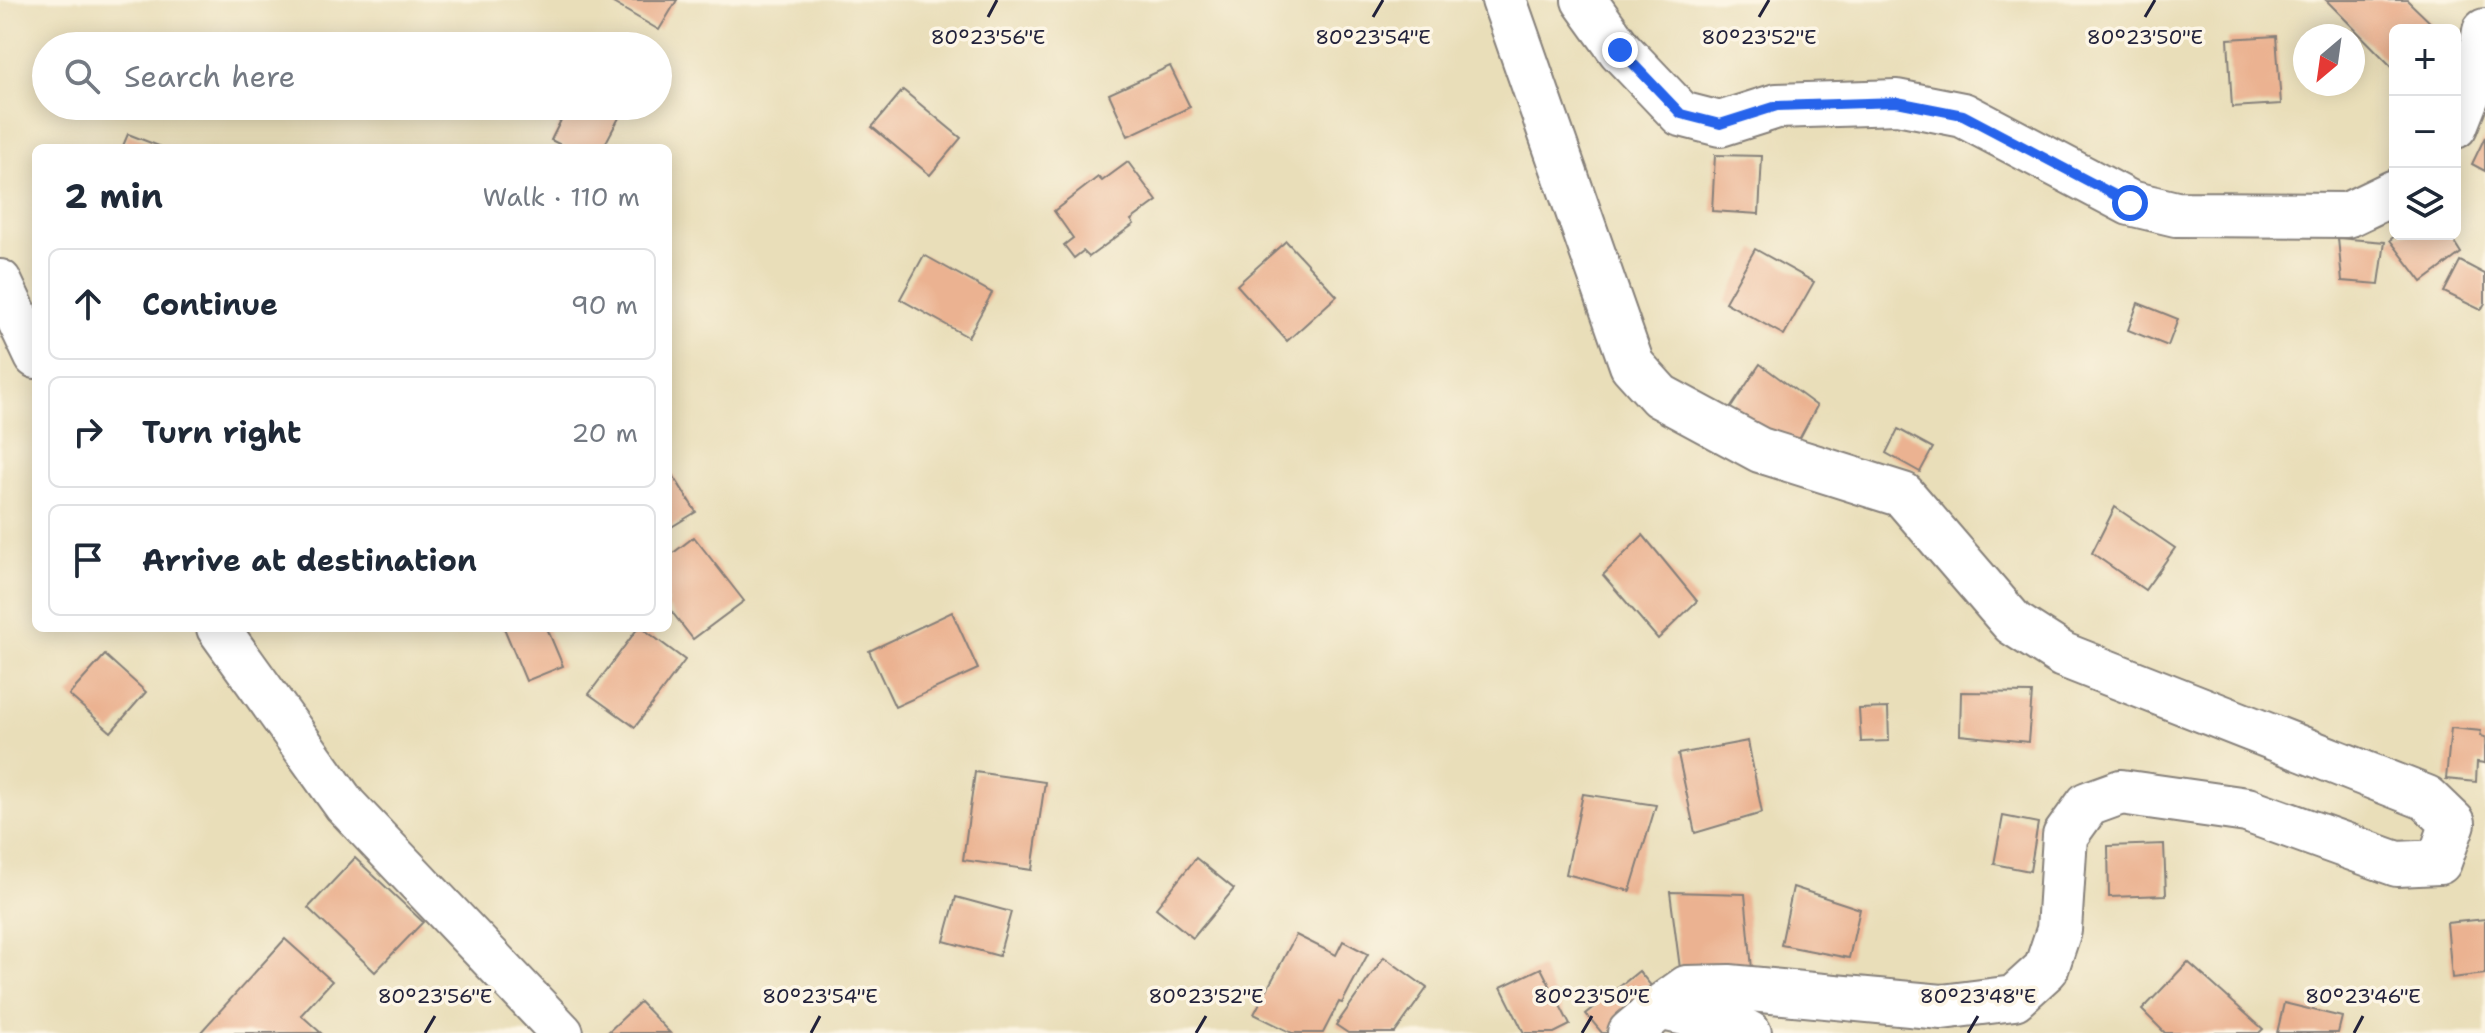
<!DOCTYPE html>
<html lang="en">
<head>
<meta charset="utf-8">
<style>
	:root { --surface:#fff; --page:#f6f6f7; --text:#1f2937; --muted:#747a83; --line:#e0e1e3 }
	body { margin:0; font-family:"Shantell Sans",sans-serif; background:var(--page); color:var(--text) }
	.controls { position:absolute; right:24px; top:24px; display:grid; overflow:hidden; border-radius:12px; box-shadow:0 4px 20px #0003 }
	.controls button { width:72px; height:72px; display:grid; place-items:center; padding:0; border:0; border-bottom:2px solid var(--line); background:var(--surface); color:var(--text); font:40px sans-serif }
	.compass { position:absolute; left:2293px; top:24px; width:72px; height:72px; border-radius:50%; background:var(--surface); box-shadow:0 4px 20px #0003; rotate:209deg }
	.stop { position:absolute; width:24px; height:24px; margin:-18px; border:6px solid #2563eb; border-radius:50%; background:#fff }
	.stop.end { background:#2563eb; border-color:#fff; box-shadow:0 2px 8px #0008 }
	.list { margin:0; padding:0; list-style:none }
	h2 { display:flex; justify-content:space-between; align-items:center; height:104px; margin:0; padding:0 32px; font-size:34px }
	h2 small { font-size:26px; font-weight:400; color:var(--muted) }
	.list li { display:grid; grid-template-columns:52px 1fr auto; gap:24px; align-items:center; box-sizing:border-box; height:112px; margin:0 16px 16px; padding:0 16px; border:2px solid var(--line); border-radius:12px }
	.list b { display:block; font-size:30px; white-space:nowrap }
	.list em { font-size:26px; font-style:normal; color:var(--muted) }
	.icon { flex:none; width:44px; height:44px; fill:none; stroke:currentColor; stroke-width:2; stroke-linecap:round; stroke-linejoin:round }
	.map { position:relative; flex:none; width:2485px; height:1033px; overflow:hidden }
	.search { position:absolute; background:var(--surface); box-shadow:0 4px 20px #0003; left:32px; top:32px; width:640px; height:88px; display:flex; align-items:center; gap:20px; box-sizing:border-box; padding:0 28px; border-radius:44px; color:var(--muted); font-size:30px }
	.panel { position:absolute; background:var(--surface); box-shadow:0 4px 20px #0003; left:32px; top:144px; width:640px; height:488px; border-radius:12px }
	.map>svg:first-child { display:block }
</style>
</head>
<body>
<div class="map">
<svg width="2485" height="1033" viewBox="0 0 2485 1033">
	<rect width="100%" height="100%" fill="#fcf5e5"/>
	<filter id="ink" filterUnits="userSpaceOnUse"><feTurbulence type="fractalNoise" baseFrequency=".0125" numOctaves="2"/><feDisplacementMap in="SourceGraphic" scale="16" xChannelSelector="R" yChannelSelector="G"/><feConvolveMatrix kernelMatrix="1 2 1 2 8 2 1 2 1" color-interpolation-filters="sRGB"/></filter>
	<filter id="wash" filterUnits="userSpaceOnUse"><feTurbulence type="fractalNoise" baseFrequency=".006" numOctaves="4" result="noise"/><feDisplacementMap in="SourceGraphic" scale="32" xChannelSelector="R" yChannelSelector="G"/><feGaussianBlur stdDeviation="1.8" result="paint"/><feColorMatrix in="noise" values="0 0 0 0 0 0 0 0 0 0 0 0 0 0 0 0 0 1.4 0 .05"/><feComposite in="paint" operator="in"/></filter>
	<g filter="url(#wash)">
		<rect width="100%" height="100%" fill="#e9deb9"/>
		<g id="blocks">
			<g fill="#ebb291">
				<path d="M608 0H677L659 30Z"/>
				<path d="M2326 0H2407L2434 26 2431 30H2395V70Z"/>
				<path d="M2276 36 2281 104 2232 107 2228 39Z"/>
				<path d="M1170 66 1190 107 1128 136 1109 94Z"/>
				<path d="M903 90 961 138 930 175 872 127Z"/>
				<path d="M568 106H605L621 114 603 148H567L551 140Z"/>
				<path d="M128 134 164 148H122Z"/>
				<path d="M2485 137V171L2472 164Z"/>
				<path d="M1715 155 1762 156 1759 214 1712 211Z"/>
				<path d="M1128 162 1157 201 1131 220 1134 224 1089 257 1083 251 1074 258 1064 245 1073 238 1054 211 1098 177 1102 181Z"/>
				<path d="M2397 234H2449L2461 253 2422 282 2390 240Z"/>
				<path d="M2338 238 2385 242 2379 284 2342 281Z"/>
				<path d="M1286 241 1337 296 1287 341 1237 285Z"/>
				<path d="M1755 249 1814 282 1784 335 1725 302Z"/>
				<path d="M924 255 992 293 968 337 900 299Z"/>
				<path d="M2460 261 2485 274V303L2481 310 2444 292Z"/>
				<path d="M2138 303 2178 319 2168 346 2128 330Z"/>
				<path d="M1760 364 1817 406 1795 447 1730 409Z"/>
				<path d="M1898 429 1933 448 1920 472 1886 453Z"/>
				<path d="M668 467 696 512 668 529Z"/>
				<path d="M2115 507 2175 548 2145 590 2092 553Z"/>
				<path d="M1643 535 1697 601 1658 639 1603 575Z"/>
				<path d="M694 537 744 601 693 639 668 607V557Z"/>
				<path d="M952 612 978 669 895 707 869 651Z"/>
				<path d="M504 628H547L563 666 526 681Z"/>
				<path d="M638 628H642L685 660 635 727 589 694Z"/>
				<path d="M105 655 146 692 111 732 69 695Z"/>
				<path d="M1961 692 2032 693 2028 742 1960 735Z"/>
				<path d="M1888 708 1889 741 1861 742 1859 709Z"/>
				<path d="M2451 728 2481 731 2480 736 2485 737V763L2477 762 2476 782 2446 779Z"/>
				<path d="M1748 741 1762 813 1695 833 1678 754Z"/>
				<path d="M975 772 1045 782 1032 870 963 860Z"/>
				<path d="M1583 794 1656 805 1630 891 1566 874Z"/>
				<path d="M2003 816 2038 823 2030 871 1994 864Z"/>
				<path d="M2164 844 2166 895 2109 897 2108 846Z"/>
				<path d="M355 858 423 922 375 972 308 908Z"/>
				<path d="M1196 858 1234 889 1193 938 1156 908Z"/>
				<path d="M1793 887 1860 909 1849 958 1781 945Z"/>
				<path d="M1670 892 1745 894 1752 969 1681 976Z"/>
				<path d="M956 897 1011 912 999 956 944 941Z"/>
				<path d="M2485 919V974L2452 978 2447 923Z"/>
				<path d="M1296 935 1336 955 1343 941 1368 954 1342 1003 1339 1002 1323 1033H1292L1254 1014Z"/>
				<path d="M285 939 332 981 301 1015 321 1033H200Z"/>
				<path d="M1384 957 1427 988 1395 1033H1348L1336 1025Z"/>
				<path d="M2188 962 2263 1029 2259 1033H2165L2142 1010Z"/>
				<path d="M1541 968 1570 1025 1554 1033H1524L1501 987Z"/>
				<path d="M1639 971 1657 993 1608 1033H1602L1586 1014Z"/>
				<path d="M640 1002 670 1033H607Z"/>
				<path d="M2284 1003 2342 1017 2338 1033H2277Z"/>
			</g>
		</g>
	</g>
	<g filter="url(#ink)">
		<use href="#blocks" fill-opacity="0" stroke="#86807a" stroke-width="2"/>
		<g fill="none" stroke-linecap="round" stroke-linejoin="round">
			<defs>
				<g id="minor">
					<path d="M0 281 36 357"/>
					<path d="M218 628 345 805 562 1033"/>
					<path d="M1659 1008 1737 1026 1750 1033"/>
				</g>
				<g id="tertiary">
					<path d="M1504 0 1632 365 1660 396 1760 450 1903 495 2013 623 2063 655 2427 798 2453 823 2439 862 2397 864 2247 810 2121 792 2088 804 2065 836 2059 930 2046 969 2014 998 1942 1007 1729 987 1687 988 1659 1008 1630 1033"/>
					<path d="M1584 0 1620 50 1681 114 1720 124 1777 106 1897 102 1963 115 2130 203 2176 214 2347 215 2395 192"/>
					<path d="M2455 126 2480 63 2485 31"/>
				</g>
			</defs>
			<use href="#minor" stroke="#86807a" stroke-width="46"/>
			<use href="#tertiary" stroke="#86807a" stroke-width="48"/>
			<use href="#minor" stroke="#fff" stroke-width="42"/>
			<use href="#tertiary" stroke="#fff" stroke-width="44"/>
		</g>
	</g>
	<g fill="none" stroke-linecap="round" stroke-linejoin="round" filter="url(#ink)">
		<path stroke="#2563eb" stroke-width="10" d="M1620 50 1681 114 1720 124 1777 106 1897 102 1963 115 2130 203"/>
	</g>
	<path fill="none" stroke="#22223b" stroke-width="3" d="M988 17 997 0M1373 17 1383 0M1759 17 1769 0M2145 17 2155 0M425 1033 435 1016M811 1033 820 1016M1196 1033 1206 1016M1582 1033 1592 1016M1968 1033 1978 1016M2354 1033 2363 1016"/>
	<g font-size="20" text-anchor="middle" fill="#22223b" stroke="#fcf5e5" stroke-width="7" stroke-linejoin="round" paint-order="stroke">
		<text x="988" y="44">80°23'56"E</text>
		<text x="1373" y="44">80°23'54"E</text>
		<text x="1759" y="44">80°23'52"E</text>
		<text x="2145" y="44">80°23'50"E</text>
		<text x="435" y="1003">80°23'56"E</text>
		<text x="820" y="1003">80°23'54"E</text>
		<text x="1206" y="1003">80°23'52"E</text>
		<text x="1592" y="1003">80°23'50"E</text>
		<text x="1978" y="1003">80°23'48"E</text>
		<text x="2363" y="1003">80°23'46"E</text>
	</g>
</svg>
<div class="controls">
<button>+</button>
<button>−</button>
<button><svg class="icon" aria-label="layers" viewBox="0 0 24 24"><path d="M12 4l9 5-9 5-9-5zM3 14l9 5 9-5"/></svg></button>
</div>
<svg class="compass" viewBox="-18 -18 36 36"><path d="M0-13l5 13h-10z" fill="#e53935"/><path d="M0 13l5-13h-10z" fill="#747a83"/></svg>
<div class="stop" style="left:2130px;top:203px"></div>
<div class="stop end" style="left:1620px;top:50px"></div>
<div class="search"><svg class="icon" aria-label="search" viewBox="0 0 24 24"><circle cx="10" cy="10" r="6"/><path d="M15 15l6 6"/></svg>Search here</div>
<section class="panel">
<h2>2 min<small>Walk · 110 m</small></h2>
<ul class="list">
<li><svg class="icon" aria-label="ahead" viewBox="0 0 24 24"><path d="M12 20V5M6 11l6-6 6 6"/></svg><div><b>Continue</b></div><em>90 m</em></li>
<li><svg class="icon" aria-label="right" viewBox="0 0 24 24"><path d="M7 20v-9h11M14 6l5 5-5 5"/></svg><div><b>Turn right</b></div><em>20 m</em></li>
<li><svg class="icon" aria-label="arrive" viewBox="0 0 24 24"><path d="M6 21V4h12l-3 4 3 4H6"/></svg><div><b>Arrive at destination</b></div></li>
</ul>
</section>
</div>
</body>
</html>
